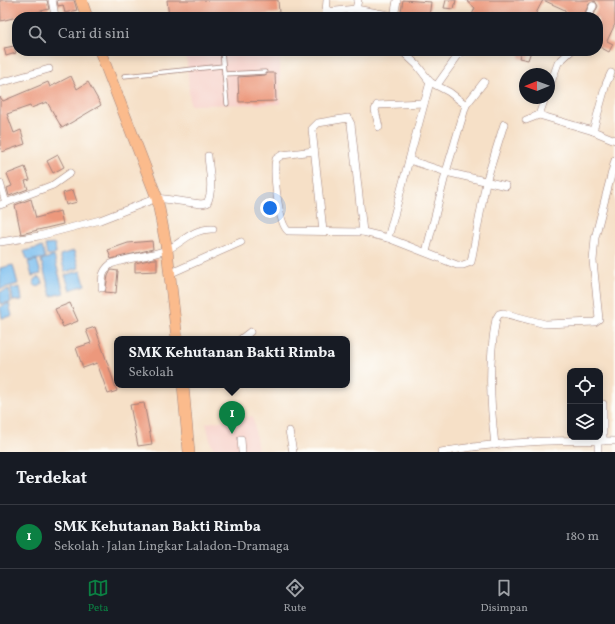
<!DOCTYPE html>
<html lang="id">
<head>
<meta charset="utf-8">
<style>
	:root { --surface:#171b24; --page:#20242c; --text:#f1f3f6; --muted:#9ea1a6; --line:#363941; --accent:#0b8043 }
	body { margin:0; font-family:Vollkorn,serif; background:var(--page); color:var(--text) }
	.controls { position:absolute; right:12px; bottom:12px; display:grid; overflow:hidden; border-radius:8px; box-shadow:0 2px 10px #0003 }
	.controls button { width:36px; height:36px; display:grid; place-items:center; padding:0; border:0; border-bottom:1px solid var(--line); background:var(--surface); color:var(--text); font:20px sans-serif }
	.compass { position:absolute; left:519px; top:68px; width:36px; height:36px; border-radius:50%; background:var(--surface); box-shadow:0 2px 10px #0003; rotate:269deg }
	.you { position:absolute; left:270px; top:208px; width:14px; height:14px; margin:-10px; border:3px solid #fff; border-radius:50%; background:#1a73e8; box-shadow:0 0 0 6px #1a73e833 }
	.badge { display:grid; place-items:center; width:26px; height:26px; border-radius:50%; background:var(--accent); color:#fff; font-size:13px; font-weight:700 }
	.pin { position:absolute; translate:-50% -33px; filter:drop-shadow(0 1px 2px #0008) }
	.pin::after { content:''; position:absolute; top:21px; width:14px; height:12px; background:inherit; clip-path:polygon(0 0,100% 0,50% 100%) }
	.popup { position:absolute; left:114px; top:336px; width:236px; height:52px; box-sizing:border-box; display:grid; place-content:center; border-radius:8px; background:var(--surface); filter:drop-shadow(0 1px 3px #0005); font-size:13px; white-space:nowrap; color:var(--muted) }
	.popup b { font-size:15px; color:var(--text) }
	.popup::after { content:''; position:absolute; left:50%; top:100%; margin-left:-8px; border:8px solid transparent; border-top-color:var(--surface) }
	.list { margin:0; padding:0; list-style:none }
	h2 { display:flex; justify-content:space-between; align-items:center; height:52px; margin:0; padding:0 16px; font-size:17px }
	h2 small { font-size:13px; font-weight:400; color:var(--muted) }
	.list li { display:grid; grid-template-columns:26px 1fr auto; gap:12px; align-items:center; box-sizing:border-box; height:64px; padding:0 16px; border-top:1px solid var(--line) }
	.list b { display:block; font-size:15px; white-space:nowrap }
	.list p { margin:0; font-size:13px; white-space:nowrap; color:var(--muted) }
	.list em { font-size:13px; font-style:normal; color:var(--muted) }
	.icon { flex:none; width:22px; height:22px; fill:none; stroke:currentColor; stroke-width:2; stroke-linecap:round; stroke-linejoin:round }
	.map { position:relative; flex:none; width:615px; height:452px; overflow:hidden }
	.search { position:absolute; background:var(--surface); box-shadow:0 2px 10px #0003; left:12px; right:12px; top:12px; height:44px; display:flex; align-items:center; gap:10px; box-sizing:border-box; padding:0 14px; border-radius:16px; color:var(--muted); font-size:15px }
	.sheet { height:116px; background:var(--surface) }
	nav { display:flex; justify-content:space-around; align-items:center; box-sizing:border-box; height:56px; border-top:1px solid var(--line); background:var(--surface); font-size:11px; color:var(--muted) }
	nav a { display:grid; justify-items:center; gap:2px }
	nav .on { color:var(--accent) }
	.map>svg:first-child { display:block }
</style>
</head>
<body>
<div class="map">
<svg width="615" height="452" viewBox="0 0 615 452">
	<rect width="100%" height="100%" fill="#fdfcf7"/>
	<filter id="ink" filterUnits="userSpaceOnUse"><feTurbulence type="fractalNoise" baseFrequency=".025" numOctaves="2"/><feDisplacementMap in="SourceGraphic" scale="8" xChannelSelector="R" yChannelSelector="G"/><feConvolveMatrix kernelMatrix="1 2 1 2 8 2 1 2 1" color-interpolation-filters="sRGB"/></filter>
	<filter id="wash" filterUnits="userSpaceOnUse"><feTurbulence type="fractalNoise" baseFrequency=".012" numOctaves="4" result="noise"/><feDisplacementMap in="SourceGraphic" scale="16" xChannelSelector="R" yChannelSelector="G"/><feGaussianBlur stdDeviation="0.9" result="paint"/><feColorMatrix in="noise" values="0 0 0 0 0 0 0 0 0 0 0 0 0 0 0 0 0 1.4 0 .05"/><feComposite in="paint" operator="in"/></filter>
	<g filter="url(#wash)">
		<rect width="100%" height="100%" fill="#f6e0c7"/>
		<g fill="#f7d0c9">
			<path d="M186 51H280V104L190 105Z"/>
			<path d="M253 416 258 452H216L211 444 206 423Z"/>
		</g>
		<g fill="#79bdef" stroke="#626e8d">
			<path d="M55 244 56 254 47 255 45 245Z"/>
			<path d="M42 247 45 258 28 261 24 251Z"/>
			<path d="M74 251 79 268 65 272 60 255Z"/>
			<path d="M54 256 64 293 51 296 41 260Z"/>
			<path d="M37 260 41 274 32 276 28 262Z"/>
			<path d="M13 265 18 284 0 289V268Z"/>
			<path d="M81 271 85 285 70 290 65 275Z"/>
			<circle cx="38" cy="282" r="4.5"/>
			<path d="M20 287 22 300 13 301 11 289Z"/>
			<path d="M9 289 11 302 0 304V292Z"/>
			<path d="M9 303 12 316 2 318 0 307Z"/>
		</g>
		<g id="blocks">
			<g fill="#ec987b">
				<path d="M0 0H47L49 9 1 21Z"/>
				<path d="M57 0H74L77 10 65 13 63 5 58 6Z"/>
				<path d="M167 0H278L279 13 248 17H169Z"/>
				<path d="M403 0 431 2 429 17H400Z"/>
				<path d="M446 0H456L454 9 444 8Z"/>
				<path d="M466 0H615V24L607 41 613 44 609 52 598 46V17H593L598 6 595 1 589 4 583 17H568L570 14 565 12V10L543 0 534 17H500L492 13 491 17H471L475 8Z"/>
				<path d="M14 46 16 53 6 56 4 48Z"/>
				<path d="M521 51H531L528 60 519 58Z"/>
				<path d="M268 73H275L276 101 239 102 238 77 265 75Z"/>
				<path d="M71 76 77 89 88 82 101 105 62 128 47 102 31 108 30 106 7 114 14 133 21 130 25 144 2 152 0 146V97L3 101 48 82 50 87Z"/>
				<path d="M58 155 64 167 53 173 47 161Z"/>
				<path d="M25 167 30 180 25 181 28 189 9 196 7 188 12 186 7 174Z"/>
				<path d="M73 190 77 202 66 205 63 193Z"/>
				<path d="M31 199 36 218 60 211 63 224 21 234 15 205Z"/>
				<path d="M152 241 153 249 111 259 108 250 128 243Z"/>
				<path d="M153 259H157V271L135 272V263Z"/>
				<path d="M111 270 118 271 116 293 105 292 108 276Z"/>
				<path d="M70 303 78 321 63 327 55 309Z"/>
				<path d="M95 327 117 391 108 394 97 363 83 368 76 348 91 343 86 330Z"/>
				<path d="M144 403 152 444 138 446 130 405Z"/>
			</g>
		</g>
	</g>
	<g filter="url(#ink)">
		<use href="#blocks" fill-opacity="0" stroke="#a08079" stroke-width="1"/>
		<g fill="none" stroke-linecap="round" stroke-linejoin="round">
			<defs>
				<g id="lane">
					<path d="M222 51 227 104"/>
					<path d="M224 74 265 72"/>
					<path d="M124 76 223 66"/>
				</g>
				<g id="street">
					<path d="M52 0 55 16"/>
					<path d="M327 0 326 12 356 9 394 16"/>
					<path d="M356 9 358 0"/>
					<path d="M394 17 397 0"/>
					<path d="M588 17 593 6"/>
					<path d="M402 51 417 65 430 82 449 92 466 105"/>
					<path d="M0 83 49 69"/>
					<path d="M437 85 459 54"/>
					<path d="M549 88 558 63 571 51"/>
					<path d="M539 115 545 98"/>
					<path d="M526 120 539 115 593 131 615 140"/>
					<path d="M379 127 375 110 377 105 424 103"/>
					<path d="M593 131 606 84 611 73"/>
					<path d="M314 151 282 155 276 159C273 171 278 223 288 231L363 232 388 238 457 265H463L471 262 472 257 486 182 504 124"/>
					<path d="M409 160 446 172 506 186"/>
					<path d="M0 183 6 203"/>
					<path d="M0 205 53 185 70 173"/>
					<path d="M323 231 312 129 318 123 348 118 351 124 363 232"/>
					<path d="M388 238 430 82"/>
					<path d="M0 242 39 236 100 220 157 198 201 204 207 203C214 190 209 170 208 156"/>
					<path d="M426 252 446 172 466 105 484 82"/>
					<path d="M169 274 241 242"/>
					<path d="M102 288C102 277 102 271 111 264 129 257 148 257 166 250 183 243 192 228 213 229"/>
					<path d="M241 339 250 332"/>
					<path d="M289 431 293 452"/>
					<path d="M241 439 242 452"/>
					<path d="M603 441V404"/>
					<path d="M598 442V452"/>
					<path d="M495 445C490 402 488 362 496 319L499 314 503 313 545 324 595 322 599 319 593 261 595 238 615 160"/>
					<path d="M441 452C498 442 557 439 615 441"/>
				</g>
				<g id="primary">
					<path d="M81 0 87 17"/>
					<path d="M100 51 157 198 167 250 177 339"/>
					<path d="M183 385 189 452"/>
				</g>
			</defs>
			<use href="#lane" stroke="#a08079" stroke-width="5"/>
			<use href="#street" stroke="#a08079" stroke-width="8"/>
			<use href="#primary" stroke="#a08079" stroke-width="12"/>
			<use href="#lane" stroke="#fff" stroke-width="3.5"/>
			<use href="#street" stroke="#fff" stroke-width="7"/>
			<use href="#primary" stroke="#fbbb8c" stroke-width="11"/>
		</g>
	</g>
</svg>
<div class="controls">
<button><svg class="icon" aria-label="locate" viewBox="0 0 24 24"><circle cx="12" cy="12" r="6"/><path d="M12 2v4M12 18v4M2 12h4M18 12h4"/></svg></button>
<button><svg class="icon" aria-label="layers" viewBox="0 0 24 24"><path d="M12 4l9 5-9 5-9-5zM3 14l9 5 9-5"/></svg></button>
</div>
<svg class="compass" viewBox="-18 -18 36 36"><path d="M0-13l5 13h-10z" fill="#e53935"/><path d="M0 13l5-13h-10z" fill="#9ea1a6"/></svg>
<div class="you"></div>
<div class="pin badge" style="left:232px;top:434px">1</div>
<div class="popup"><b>SMK Kehutanan Bakti Rimba</b>Sekolah</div>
<div class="search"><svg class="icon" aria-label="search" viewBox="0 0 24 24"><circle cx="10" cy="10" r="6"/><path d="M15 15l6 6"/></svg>Cari di sini</div>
</div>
<section class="sheet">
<h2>Terdekat<small></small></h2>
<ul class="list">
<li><span class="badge">1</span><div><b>SMK Kehutanan Bakti Rimba</b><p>Sekolah · Jalan Lingkar Laladon-Dramaga</p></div><em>180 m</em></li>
</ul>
</section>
<nav>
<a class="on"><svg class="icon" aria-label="map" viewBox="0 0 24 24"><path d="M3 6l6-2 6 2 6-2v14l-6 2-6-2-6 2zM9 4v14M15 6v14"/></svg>Peta</a>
<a><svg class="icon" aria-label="directions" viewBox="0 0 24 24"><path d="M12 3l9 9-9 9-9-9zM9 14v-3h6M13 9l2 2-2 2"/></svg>Rute</a>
<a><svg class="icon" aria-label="saved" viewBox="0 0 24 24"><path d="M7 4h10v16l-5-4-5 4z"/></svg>Disimpan</a>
</nav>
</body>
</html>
